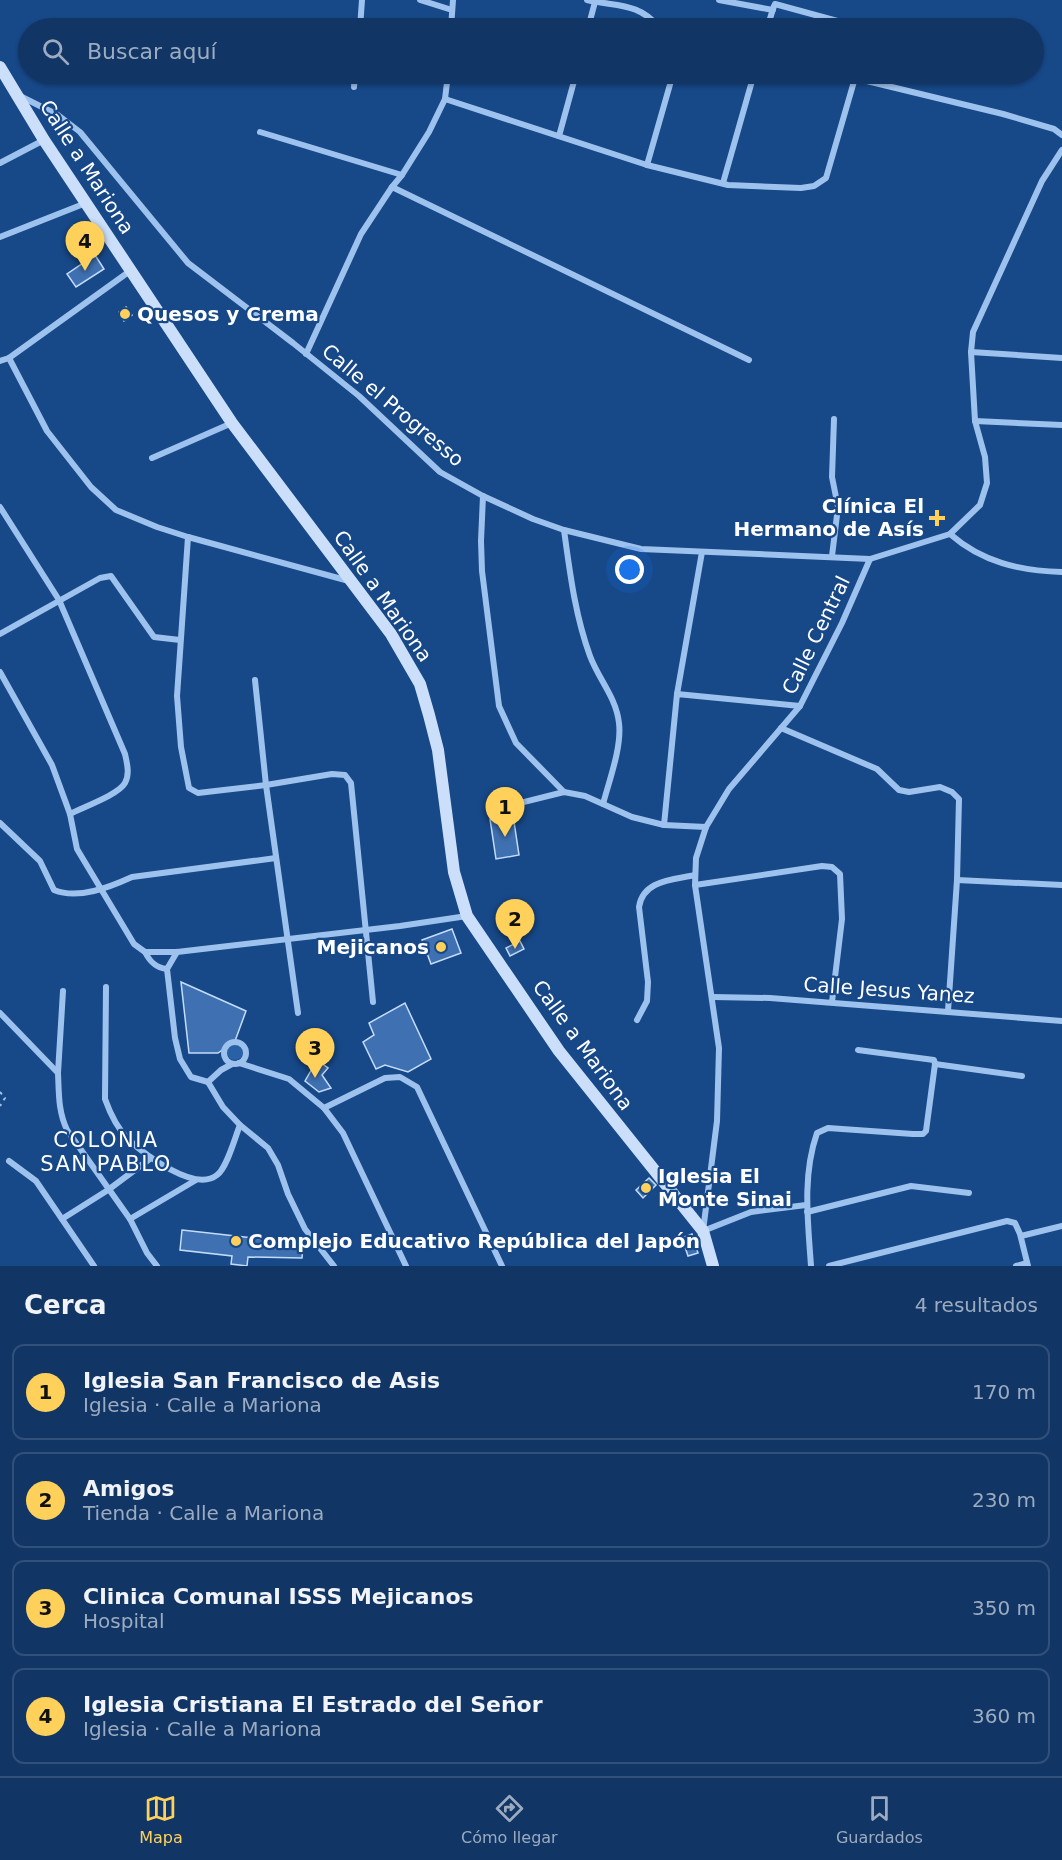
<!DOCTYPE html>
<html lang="es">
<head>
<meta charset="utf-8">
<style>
	:root { --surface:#113666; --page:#1a3e6c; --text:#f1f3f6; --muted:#9cabbf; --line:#30507a; --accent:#ffd15b }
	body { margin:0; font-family:"DejaVu Sans",sans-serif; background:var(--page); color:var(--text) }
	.you { position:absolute; left:630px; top:570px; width:21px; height:21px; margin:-15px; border:4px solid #fff; border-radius:50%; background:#1a73e8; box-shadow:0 0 0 9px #1a73e833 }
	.badge { display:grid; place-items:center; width:39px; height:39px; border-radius:50%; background:var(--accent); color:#111; font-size:20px; font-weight:700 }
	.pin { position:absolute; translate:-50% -50px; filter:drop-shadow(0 2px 3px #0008) }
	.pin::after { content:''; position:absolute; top:32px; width:21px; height:18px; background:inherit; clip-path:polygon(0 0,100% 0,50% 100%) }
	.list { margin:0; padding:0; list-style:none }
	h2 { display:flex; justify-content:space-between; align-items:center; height:78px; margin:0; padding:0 24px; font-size:26px }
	h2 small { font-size:20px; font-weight:400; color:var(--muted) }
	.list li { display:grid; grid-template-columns:39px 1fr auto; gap:18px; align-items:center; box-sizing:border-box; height:96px; margin:0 12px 12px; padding:0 12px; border:2px solid var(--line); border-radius:12px }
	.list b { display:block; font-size:22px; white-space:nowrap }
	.list p { margin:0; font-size:20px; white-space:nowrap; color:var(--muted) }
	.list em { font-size:20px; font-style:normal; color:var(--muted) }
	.icon { flex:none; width:33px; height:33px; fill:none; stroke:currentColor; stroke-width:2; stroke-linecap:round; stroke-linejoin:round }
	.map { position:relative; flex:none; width:1062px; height:1266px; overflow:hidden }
	.search { position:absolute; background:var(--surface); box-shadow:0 2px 4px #0004; left:18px; right:18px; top:18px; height:66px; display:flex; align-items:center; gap:15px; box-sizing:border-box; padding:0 21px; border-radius:33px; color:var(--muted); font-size:22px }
	.sheet { height:510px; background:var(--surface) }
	nav { display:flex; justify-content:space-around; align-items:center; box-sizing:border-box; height:84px; border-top:2px solid var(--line); background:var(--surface); font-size:16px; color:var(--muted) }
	nav a { display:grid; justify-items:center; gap:3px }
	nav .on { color:var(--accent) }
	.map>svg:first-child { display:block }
</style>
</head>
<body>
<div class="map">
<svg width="1062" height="1266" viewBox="0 0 1062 1266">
	<rect width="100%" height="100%" fill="#174888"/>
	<circle fill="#2961a7" cx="235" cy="1052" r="8"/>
	<g fill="#3f71b2" stroke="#c4dcfa" stroke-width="1.5">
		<path d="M95 255 104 269 76 287 67 274Z"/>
		<path d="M126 307 132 315 124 321 119 312Z"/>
		<path d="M513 815 519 855 496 859 490 819Z"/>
		<path d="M452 929 461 953 431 964 422 940Z"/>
		<path d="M520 941 524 949 510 956 506 948Z"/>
		<path d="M181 982 246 1011 235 1041 218 1053H189Z"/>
		<path d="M405 1003 431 1059 408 1072 385 1065 376 1069 363 1042 374 1035 369 1023Z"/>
		<path d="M317 1060 328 1068 322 1075 331 1088 319 1092 305 1081Z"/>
		<path d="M649 1178 656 1185 643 1198 636 1190Z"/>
		<path d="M182 1230 271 1240 286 1243V1247H303L302 1258 248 1257 247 1266 231 1264 232 1256 180 1250Z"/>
		<path d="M692 1234 698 1253 688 1256 682 1238Z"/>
	</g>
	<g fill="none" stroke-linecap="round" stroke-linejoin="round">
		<path stroke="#9ec2ee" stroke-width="2" stroke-dasharray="3 4.5" stroke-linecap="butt" d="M0 1092 5 1098 0 1106"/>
		<g stroke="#9ec2ee" stroke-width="6">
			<path d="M420 0 452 10"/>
			<path d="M587 0C618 7 638 2 660 28"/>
			<path d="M719 0 773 10"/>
			<path d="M775 4 863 28"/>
			<path d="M360 28 362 0"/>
			<path d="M451 28 453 0"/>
			<path d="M588 28 595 2"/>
			<path d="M767 28 774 6"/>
			<path d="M838 74 1003 114 1054 129 1062 135"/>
			<path d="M354 87 355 74"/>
			<path d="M20 96 58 115 80 132 188 263 293 343 359 396 440 472 483 496 533 519 564 530 641 549 870 559"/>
			<path d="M445 99 448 74"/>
			<path d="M260 132 402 175 392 187"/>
			<path d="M559 136 576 74"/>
			<path d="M0 163 44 140"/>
			<path d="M647 165 673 74"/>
			<path d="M402 175 429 132 445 99 647 165 728 185 801 188 814 186 826 178 855 78"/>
			<path d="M723 183 754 74"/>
			<path d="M0 237 86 203"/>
			<path d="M971 352 1062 358"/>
			<path d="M306 354 361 234 392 187 749 360"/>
			<path d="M9 358 47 431 91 487 116 510 157 527 188 537 349 581"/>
			<path d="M0 361 9 358 130 271"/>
			<path d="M975 421 1062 425"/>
			<path d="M152 458 232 423"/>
			<path d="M483 496 481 541 482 571 499 706 516 743 564 792"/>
			<path d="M0 507 59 600 125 754C127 763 130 774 125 783 118 795 83 807 70 814"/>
			<path d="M564 530C570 573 575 615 590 656 599 680 616 697 619 723 622 747 609 781 603 804"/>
			<path d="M950 534C982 562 1020 571 1062 572"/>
			<path d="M188 537 177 696 181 747 189 788 198 793 266 785 332 774 345 775 351 783 373 1002"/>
			<path d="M832 556 838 507 832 477 834 419"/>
			<path d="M0 634 100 578 111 576 154 637 180 640"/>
			<path d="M0 672 52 765 70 814 77 849 134 944 145 952H177L400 926 467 916"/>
			<path d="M255 680 266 785 298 1013"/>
			<path d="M677 694 702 552"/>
			<path d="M781 728 877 769 899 790 909 792 940 787 952 792 959 799 957 880 948 1011"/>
			<path d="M496 809 564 792 585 796 632 817 664 825 706 827"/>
			<path d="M0 823 40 861 54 890C78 900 110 887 132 877L276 858"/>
			<path d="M664 825 677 694 800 706"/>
			<path d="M957 880 1062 885"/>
			<path d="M695 885 822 866 832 867 840 874 842 919 832 1002"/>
			<path d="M145 952C150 962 156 968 167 969"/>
			<path d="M177 952 167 969 175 1038 180 1059 191 1077 208 1082 223 1107 240 1125 268 1148 278 1165 288 1194 305 1229 334 1266"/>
			<path d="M106 987 105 1099C110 1113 117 1128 128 1139 144 1154 195 1193 217 1175 227 1168 235 1137 240 1125"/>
			<path d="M713 997 770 998 1062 1021"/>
			<path d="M0 1013 58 1073C59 1093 58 1111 67 1130L130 1219 147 1253 157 1266"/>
			<path d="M637 1020 647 1001 648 982 639 907C643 880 673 880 695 875"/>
			<circle cx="235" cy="1053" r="11"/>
			<path d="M239 1063 289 1079 324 1108 343 1133 406 1266"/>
			<path d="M935 1064 1022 1076"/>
			<path d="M58 1073 63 991"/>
			<path d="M208 1082 221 1070 232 1064"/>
			<path d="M324 1108 385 1078 400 1077 417 1087 502 1266"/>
			<path d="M9 1161 36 1181 94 1266"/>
			<path d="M806 1205 751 1212 703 1231 717 1121 719 1048 695 885 696 858 706 827 729 789 800 706 842 623 870 559 950 534 980 505 987 483 985 457 975 421 971 352 973 332 1042 181 1062 150"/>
			<path d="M807 1212 911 1186 969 1193"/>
			<path d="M62 1219 108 1190 151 1158"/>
			<path d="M130 1219 196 1180"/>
			<path d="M1021 1236 1062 1226"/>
			<path d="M811 1266C808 1222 802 1176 817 1133L828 1128 913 1134H923L926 1131 935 1064 934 1060 858 1050"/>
			<path d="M829 1266 1007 1221 1015 1223 1020 1234 1028 1266"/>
			<path d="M1016 1266 1027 1263"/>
		</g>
		<path stroke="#cbdffa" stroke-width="12" d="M0 67 44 140 232 423 391 634 420 684 429 715 438 750 454 872 467 916 559 1051 703 1231 713 1266"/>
	</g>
	<g fill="#ffd15b" stroke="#174888" stroke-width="2">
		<circle cx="125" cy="314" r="6"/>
		<path d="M934 509h6v6h6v6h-6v6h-6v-6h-6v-6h6z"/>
		<circle cx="441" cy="947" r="6"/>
		<circle cx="646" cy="1188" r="6"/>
		<circle cx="236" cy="1241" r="6"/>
	</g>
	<g text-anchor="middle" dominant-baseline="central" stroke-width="4.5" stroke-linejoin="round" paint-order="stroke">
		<g font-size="20" fill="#fff" stroke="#174888">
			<text transform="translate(87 167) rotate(57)">Calle a Mariona</text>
			<text transform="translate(393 405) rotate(40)">Calle el Progresso</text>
			<text transform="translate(383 596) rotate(55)">Calle a Mariona</text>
			<text transform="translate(816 635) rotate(-64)">Calle Central</text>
			<text transform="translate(889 990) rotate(4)">Calle Jesus Yanez</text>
			<text transform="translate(583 1045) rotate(54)">Calle a Mariona</text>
		</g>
		<g font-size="20" font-weight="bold" fill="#fff" stroke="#174888" text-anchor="start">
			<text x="137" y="314">Quesos y Crema</text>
			<text x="924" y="506" text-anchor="end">Clínica El<tspan x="924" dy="23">Hermano de Asís</tspan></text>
			<text x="429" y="947" text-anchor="end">Mejicanos</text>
			<text x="658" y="1176">Iglesia El<tspan x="658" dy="23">Monte Sinai</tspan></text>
			<text x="248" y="1241">Complejo Educativo República del Japón</text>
		</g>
		<g font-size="21" letter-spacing="1.5" fill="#fff" stroke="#174888">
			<text x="106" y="1140">COLONIA<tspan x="106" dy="24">SAN PABLO</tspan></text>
		</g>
	</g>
</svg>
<div class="you"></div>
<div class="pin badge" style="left:505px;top:837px">1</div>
<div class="pin badge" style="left:515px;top:949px">2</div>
<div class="pin badge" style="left:315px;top:1078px">3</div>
<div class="pin badge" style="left:85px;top:271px">4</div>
<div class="search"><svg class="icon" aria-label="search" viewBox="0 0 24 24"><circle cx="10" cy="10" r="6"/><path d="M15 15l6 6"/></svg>Buscar aquí</div>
</div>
<section class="sheet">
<h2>Cerca<small>4 resultados</small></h2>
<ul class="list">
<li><span class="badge">1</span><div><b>Iglesia San Francisco de Asis</b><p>Iglesia · Calle a Mariona</p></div><em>170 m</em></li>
<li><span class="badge">2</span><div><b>Amigos</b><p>Tienda · Calle a Mariona</p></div><em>230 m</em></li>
<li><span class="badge">3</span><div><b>Clinica Comunal ISSS Mejicanos</b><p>Hospital</p></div><em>350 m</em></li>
<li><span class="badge">4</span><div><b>Iglesia Cristiana El Estrado del Señor</b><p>Iglesia · Calle a Mariona</p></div><em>360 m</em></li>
</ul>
</section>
<nav>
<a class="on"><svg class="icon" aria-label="map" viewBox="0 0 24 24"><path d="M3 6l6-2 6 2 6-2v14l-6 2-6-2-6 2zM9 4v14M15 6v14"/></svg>Mapa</a>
<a><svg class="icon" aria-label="directions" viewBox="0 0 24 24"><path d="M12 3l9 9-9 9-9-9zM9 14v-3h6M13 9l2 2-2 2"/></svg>Cómo llegar</a>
<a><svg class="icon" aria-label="saved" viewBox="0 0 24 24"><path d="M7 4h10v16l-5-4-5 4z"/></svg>Guardados</a>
</nav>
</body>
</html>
